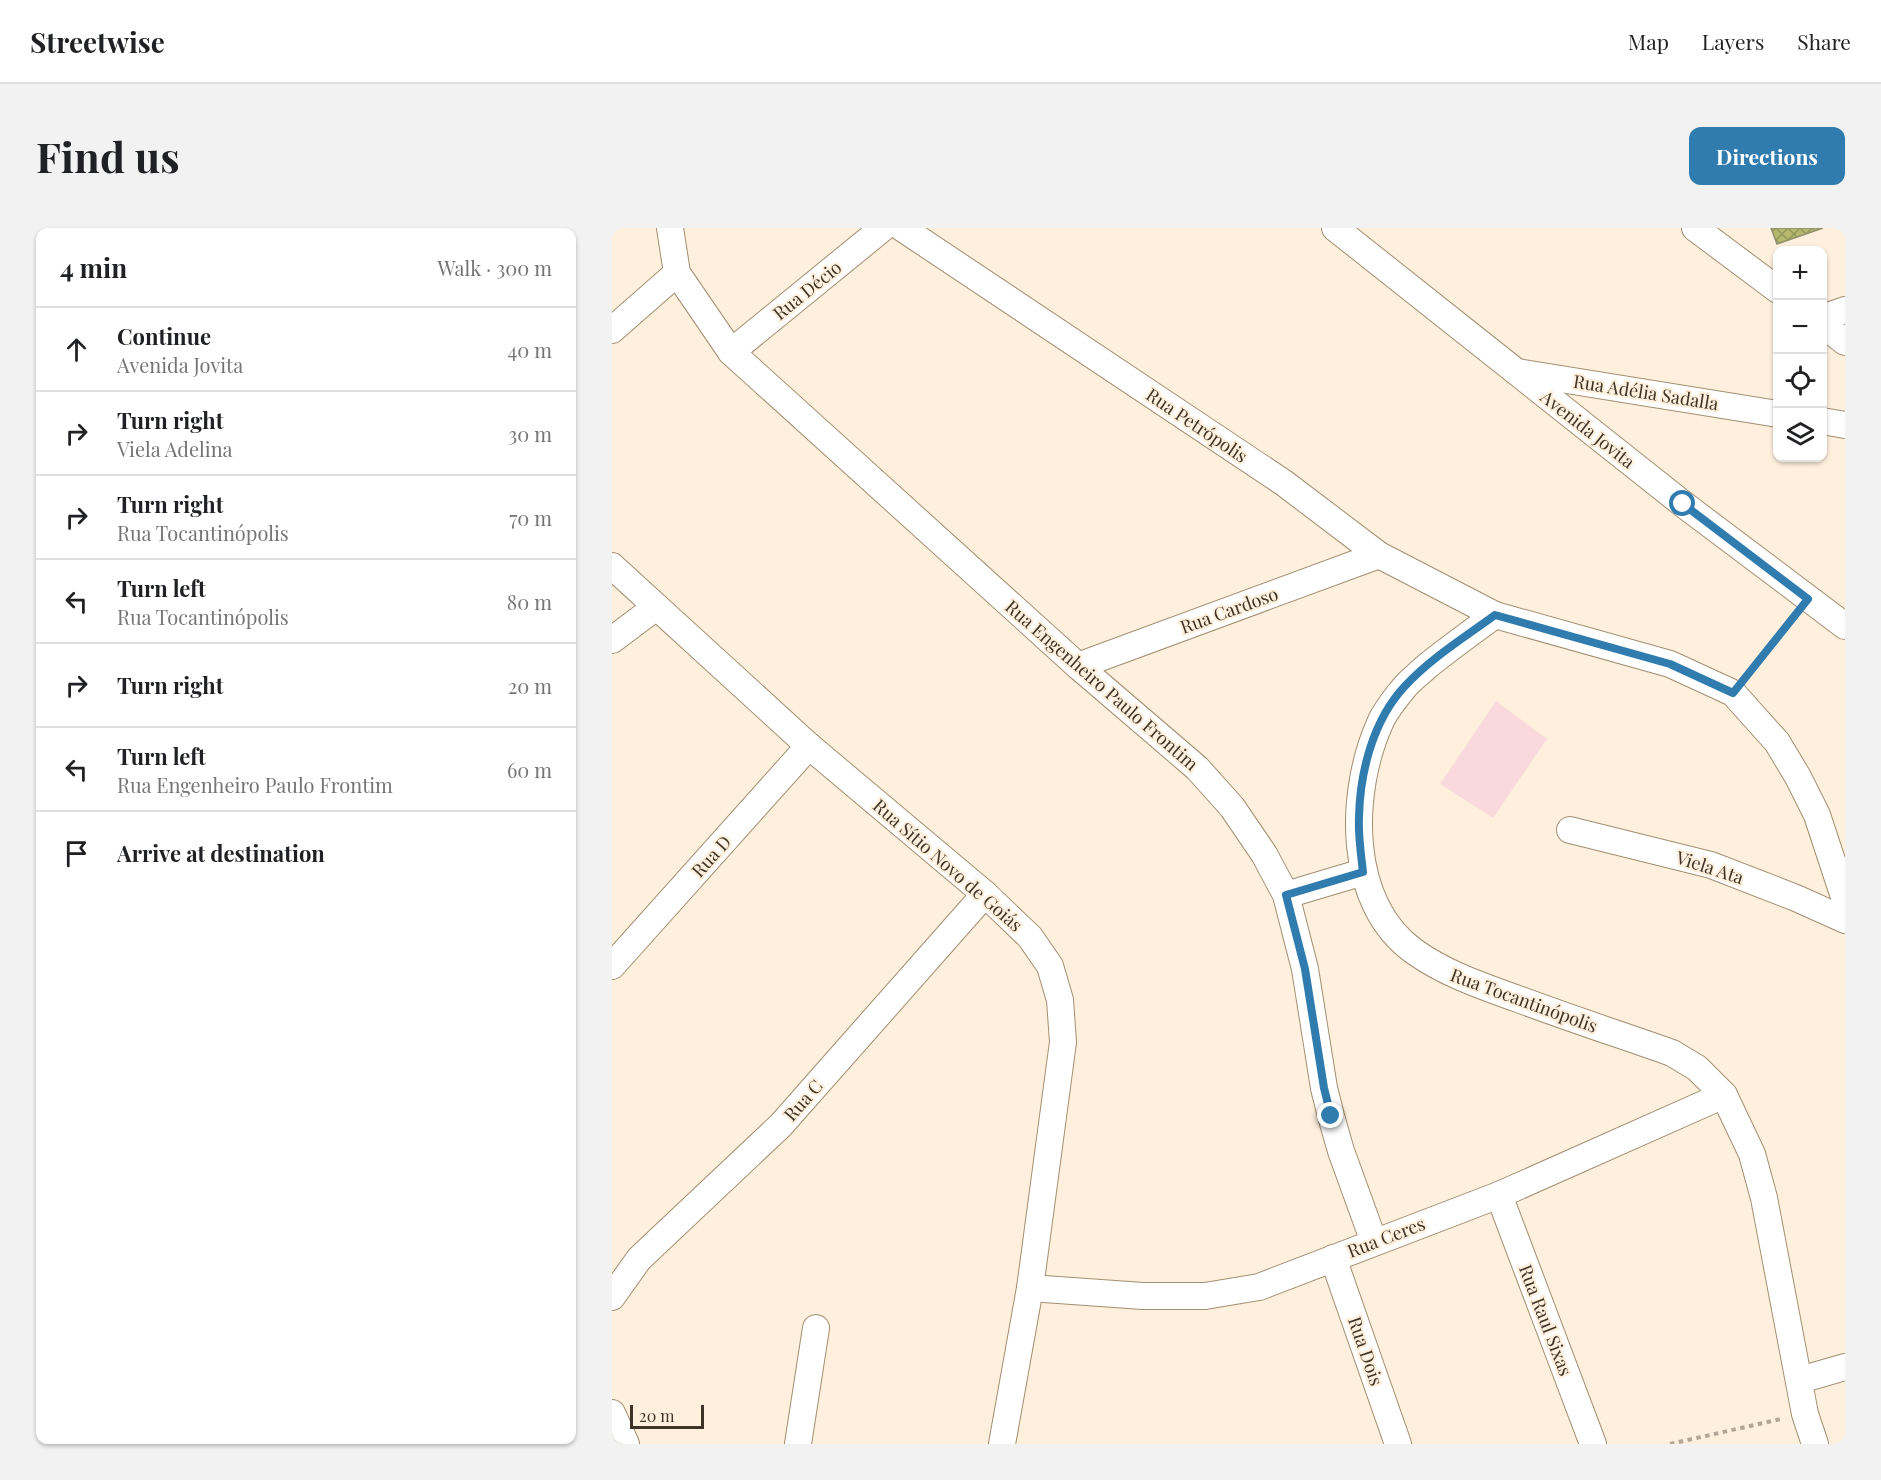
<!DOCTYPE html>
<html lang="en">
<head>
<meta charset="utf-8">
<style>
	:root { --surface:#fff; --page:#f2f2f2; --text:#202124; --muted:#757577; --line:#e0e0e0; --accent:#307caf }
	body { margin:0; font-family:"Playfair Display",serif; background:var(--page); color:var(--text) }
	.controls { position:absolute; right:18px; top:18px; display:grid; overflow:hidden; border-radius:12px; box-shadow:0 2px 4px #0004 }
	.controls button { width:54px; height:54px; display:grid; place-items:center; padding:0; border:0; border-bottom:2px solid var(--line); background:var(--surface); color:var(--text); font:30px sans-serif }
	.scale { position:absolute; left:18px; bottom:15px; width:74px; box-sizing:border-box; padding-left:6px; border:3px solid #3d3427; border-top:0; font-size:16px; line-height:21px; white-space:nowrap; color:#3d3427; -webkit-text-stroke:4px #fef0dd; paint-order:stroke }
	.stop { position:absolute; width:18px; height:18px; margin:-14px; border:4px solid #307caf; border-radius:50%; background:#fff }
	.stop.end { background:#307caf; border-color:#fff; box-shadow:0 2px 6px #0008 }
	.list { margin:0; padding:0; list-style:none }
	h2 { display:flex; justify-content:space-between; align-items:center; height:78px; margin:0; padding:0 24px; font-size:26px }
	h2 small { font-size:20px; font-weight:400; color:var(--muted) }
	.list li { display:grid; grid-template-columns:39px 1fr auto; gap:18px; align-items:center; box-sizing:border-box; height:84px; padding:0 24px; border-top:2px solid var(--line) }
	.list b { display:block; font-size:22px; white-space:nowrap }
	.list p { margin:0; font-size:20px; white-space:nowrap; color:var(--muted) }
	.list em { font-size:20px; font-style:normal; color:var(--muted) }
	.icon { flex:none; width:33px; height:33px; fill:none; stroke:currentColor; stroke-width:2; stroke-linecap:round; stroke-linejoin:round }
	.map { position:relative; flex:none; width:1233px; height:1216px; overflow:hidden; border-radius:12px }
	header { display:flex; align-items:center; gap:36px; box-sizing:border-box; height:84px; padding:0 30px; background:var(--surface); border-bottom:2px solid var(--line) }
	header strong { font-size:28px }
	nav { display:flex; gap:33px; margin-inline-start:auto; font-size:21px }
	.intro { display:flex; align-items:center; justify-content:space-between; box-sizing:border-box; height:144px; padding:0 36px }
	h1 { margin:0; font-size:42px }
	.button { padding:15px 27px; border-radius:12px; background:var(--accent); color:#fff; font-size:21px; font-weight:700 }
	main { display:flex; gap:36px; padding:0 36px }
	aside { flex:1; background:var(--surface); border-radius:12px; box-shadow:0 2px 4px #0004 }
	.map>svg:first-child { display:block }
</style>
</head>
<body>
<header>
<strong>Streetwise</strong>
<nav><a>Map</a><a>Layers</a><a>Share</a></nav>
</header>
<div class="intro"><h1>Find us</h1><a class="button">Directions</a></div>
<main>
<aside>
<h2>4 min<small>Walk · 300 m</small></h2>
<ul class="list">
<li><svg class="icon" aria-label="ahead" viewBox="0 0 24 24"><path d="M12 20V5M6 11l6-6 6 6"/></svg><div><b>Continue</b><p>Avenida Jovita</p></div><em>40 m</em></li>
<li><svg class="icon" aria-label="right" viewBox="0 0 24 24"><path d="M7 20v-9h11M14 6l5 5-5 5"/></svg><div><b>Turn right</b><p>Viela Adelina</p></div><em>30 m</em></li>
<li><svg class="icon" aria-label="right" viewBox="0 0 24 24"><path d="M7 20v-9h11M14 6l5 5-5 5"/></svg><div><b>Turn right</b><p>Rua Tocantinópolis</p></div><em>70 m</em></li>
<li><svg class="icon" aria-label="left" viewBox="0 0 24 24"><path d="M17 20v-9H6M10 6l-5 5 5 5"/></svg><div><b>Turn left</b><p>Rua Tocantinópolis</p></div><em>80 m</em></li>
<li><svg class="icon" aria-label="right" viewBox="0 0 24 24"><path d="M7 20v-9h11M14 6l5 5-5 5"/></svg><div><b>Turn right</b></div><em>20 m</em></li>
<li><svg class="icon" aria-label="left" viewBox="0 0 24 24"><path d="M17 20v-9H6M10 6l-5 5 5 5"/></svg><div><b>Turn left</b><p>Rua Engenheiro Paulo Frontim</p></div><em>60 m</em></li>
<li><svg class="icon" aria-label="arrive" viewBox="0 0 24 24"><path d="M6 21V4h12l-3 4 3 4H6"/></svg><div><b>Arrive at destination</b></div></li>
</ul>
</aside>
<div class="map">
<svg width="1233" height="1216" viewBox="0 0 1233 1216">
	<defs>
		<pattern id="building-cross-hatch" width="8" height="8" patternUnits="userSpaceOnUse" patternTransform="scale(1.5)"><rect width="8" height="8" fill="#b6b86d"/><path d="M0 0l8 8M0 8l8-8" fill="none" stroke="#95965a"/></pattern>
	</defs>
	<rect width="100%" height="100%" fill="#fef0dd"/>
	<path fill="#fad9dc" d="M884 473 935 511 881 590 828 556Z"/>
	<path fill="url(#building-cross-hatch)" stroke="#90916e" stroke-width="1.5" d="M1159 0H1211L1165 16Z"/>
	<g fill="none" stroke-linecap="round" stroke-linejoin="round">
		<defs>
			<g id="minor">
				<path d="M58 0 65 45 119 124 466 438 585 540 620 579 652 626 674 667 693 741 712 860 719 888 729 923 762 1014"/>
				<path d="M290 0 672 255 767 327 883 387"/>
				<path d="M723 0 1071 276 1233 398"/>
				<path d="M1083 0 1166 62"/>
				<path d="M1210 90 1233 82"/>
				<path d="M1210 96 1233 114"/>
				<path d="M0 102 65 45"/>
				<path d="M119 124 271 0"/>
				<path d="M905 144 1166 186"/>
				<path d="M1210 193 1233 197"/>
				<path d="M0 338 197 518 373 666 418 709 438 738 448 772 451 814 418 1060 390 1216"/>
				<path d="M0 412 44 379"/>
				<path d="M466 438 767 327"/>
				<path d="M958 602 1099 637 1184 670 1233 692"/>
				<path d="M674 667 751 644"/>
				<path d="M0 738 197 518"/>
				<path d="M887 967 981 1216"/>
				<path d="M721 1030 786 1216"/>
				<path d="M418 1060 531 1068H593L647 1059 887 967 1112 867"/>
				<path d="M0 1069 27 1031 169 897 373 666"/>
				<path d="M1188 1152 1233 1139"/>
				<path d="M0 1185 14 1216"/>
				<path d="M186 1216 204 1100"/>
				<path d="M1203 1216 1193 1186 1152 970 1140 926 1112 867 1085 840 1060 825C1009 807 957 790 906 771 870 758 834 746 803 724 734 676 737 564 768 495 773 483 783 471 791 461 797 453 807 446 814 439 836 421 860 404 883 387L1058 436 1121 465 1165 514 1186 549 1205 587 1233 672"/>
			</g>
		</defs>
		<use href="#minor" stroke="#a38e70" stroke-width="28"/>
		<g stroke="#b2a696" stroke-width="4" stroke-dasharray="4.5 4.5" stroke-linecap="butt">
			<path d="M1135 448 1181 390"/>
			<path d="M1058 1216 1169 1191"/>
		</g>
		<use href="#minor" stroke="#fff" stroke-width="26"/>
	</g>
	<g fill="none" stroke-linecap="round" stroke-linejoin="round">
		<path stroke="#307caf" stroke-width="8" d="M719 888 712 860 693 741 674 667 751 644C749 626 746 607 747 589 748 544 761 492 793 458 819 430 853 409 883 387L1058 436 1121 465 1196 371 1071 276"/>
	</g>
	<g text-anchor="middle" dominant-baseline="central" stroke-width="4.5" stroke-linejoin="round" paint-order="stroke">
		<g font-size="18" fill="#3d3427" stroke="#fef0dd">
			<text transform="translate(195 62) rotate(-39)">Rua Décio</text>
			<text transform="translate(1034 164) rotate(9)">Rua Adélia Sadalla</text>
			<text transform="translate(585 197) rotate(34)">Rua Petrópolis</text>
			<text transform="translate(976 201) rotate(38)">Avenida Jovita</text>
			<text transform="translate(617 382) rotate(-20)">Rua Cardoso</text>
			<text transform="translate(490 457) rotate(41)">Rua Engenheiro Paulo Frontim</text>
			<text transform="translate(99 628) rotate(-48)">Rua D</text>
			<text transform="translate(336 637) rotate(41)">Rua Sítio Novo de Goiás</text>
			<text transform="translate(1098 639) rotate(18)">Viela Ata</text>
			<text transform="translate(912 772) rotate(20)">Rua Tocantinópolis</text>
			<text transform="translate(191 872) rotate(-49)">Rua C</text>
			<text transform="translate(774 1009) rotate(-21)">Rua Ceres</text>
			<text transform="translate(934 1092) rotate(69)">Rua Raul Sixas</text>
			<text transform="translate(754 1123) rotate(71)">Rua Dois</text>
		</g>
	</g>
</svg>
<div class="controls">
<button>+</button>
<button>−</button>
<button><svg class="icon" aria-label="locate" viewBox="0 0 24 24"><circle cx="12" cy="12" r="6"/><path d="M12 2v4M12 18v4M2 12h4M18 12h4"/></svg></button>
<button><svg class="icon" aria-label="layers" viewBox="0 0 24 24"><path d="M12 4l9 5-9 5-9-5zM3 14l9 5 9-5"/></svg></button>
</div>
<div class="scale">20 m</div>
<div class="stop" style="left:1071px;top:276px"></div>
<div class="stop end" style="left:719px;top:888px"></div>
</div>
</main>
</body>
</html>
